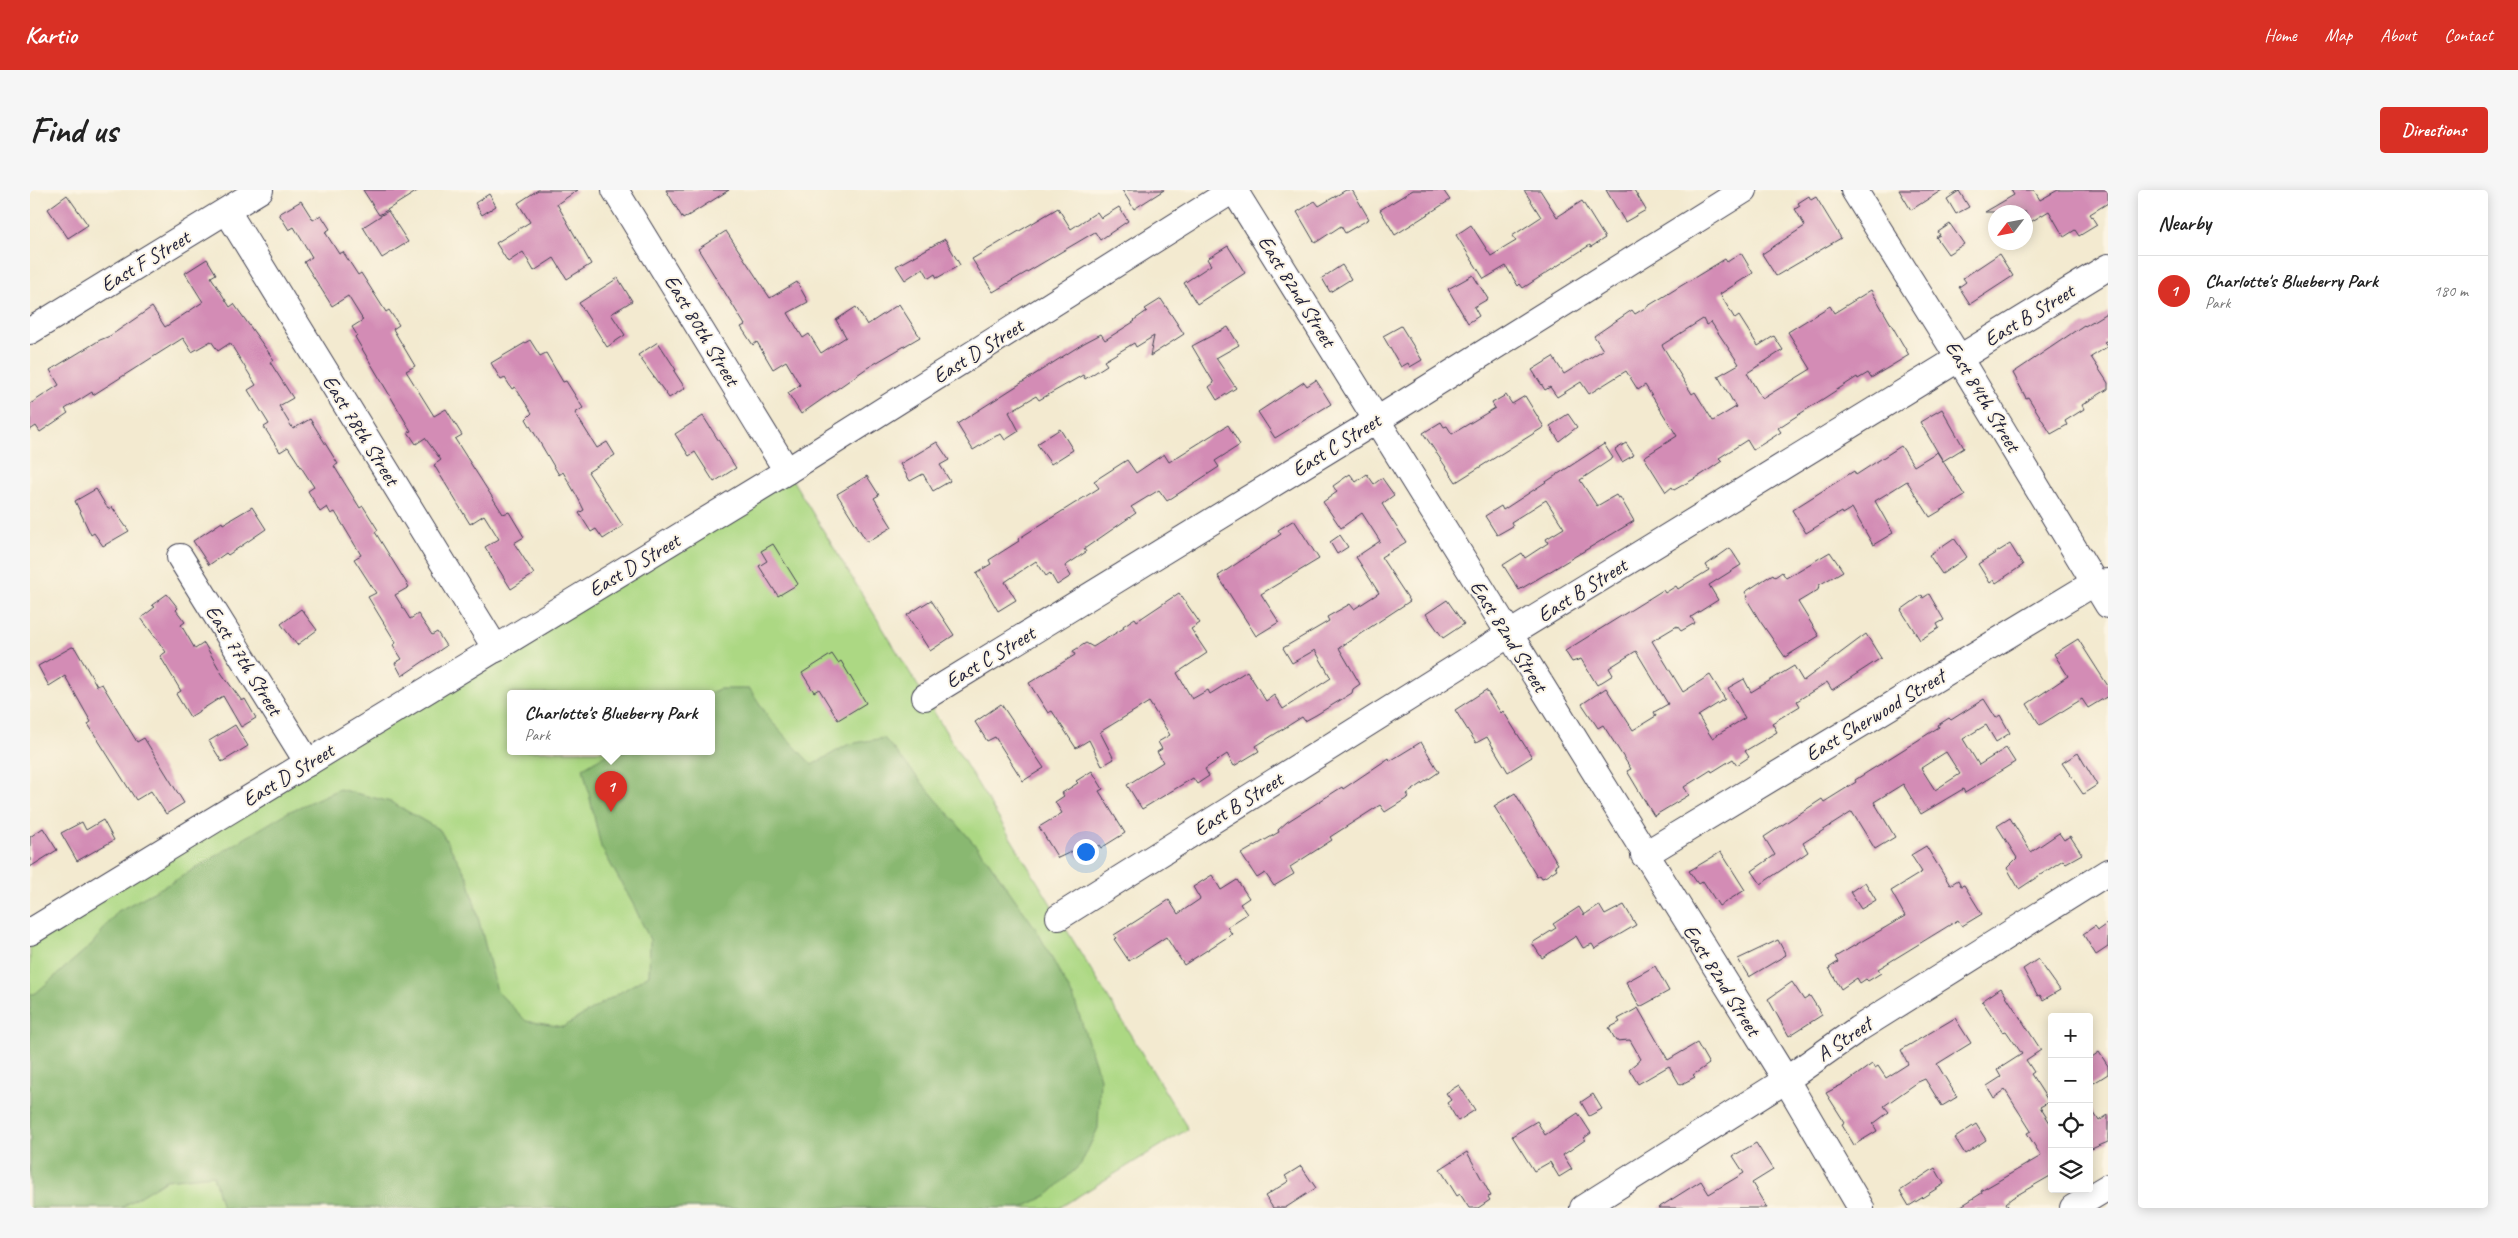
<!DOCTYPE html>
<html lang="en">
<head>
<meta charset="utf-8">
<style>
	:root { --surface:#fff; --page:#f6f6f6; --text:#222; --muted:#767676; --line:#e0e0e0; --accent:#d93025 }
	body { margin:0; font-family:Caveat,sans-serif; background:var(--page); color:var(--text) }
	.controls { position:absolute; right:15px; bottom:15px; display:grid; overflow:hidden; border-radius:5px; box-shadow:0 2px 12px #0003 }
	.controls button { width:45px; height:45px; display:grid; place-items:center; padding:0; border:0; border-bottom:1px solid var(--line); background:var(--surface); color:var(--text); font:25px sans-serif }
	.compass { position:absolute; left:1958px; top:15px; width:45px; height:45px; border-radius:50%; background:var(--surface); box-shadow:0 2px 12px #0003; rotate:238deg }
	.you { position:absolute; left:1055px; top:661px; width:18px; height:18px; margin:-12px; border:4px solid #fff; border-radius:50%; background:#1a73e8; box-shadow:0 0 0 8px #1a73e833 }
	.badge { display:grid; place-items:center; width:32px; height:32px; border-radius:50%; background:var(--accent); color:#fff; font-size:16px; font-weight:700 }
	.pin { position:absolute; translate:-50% -41px; filter:drop-shadow(0 1px 2px #0008) }
	.pin::after { content:''; position:absolute; top:26px; width:18px; height:15px; background:inherit; clip-path:polygon(0 0,100% 0,50% 100%) }
	.popup { position:absolute; left:477px; top:500px; width:208px; height:65px; box-sizing:border-box; display:grid; place-content:center; border-radius:5px; background:var(--surface); filter:drop-shadow(0 1px 4px #0005); font-size:16px; white-space:nowrap; color:var(--muted) }
	.popup b { font-size:19px; color:var(--text) }
	.popup::after { content:''; position:absolute; left:50%; top:100%; margin-left:-10px; border:10px solid transparent; border-top-color:var(--surface) }
	.list { margin:0; padding:0; list-style:none }
	h2 { display:flex; justify-content:space-between; align-items:center; height:65px; margin:0; padding:0 20px; font-size:21px }
	h2 small { font-size:16px; font-weight:400; color:var(--muted) }
	.list li { display:grid; grid-template-columns:32px 1fr auto; gap:15px; align-items:center; box-sizing:border-box; height:70px; padding:0 20px; border-top:1px solid var(--line) }
	.list b { display:block; font-size:19px; white-space:nowrap }
	.list p { margin:0; font-size:16px; white-space:nowrap; color:var(--muted) }
	.list em { font-size:16px; font-style:normal; color:var(--muted) }
	.icon { flex:none; width:28px; height:28px; fill:none; stroke:currentColor; stroke-width:2; stroke-linecap:round; stroke-linejoin:round }
	.map { position:relative; flex:none; width:2078px; height:1018px; overflow:hidden; border-radius:5px }
	header { display:flex; align-items:center; gap:30px; box-sizing:border-box; height:70px; padding:0 25px; background:var(--accent); color:#fff }
	header strong { font-size:24px }
	nav { display:flex; gap:28px; margin-inline-start:auto; font-size:18px }
	.intro { display:flex; align-items:center; justify-content:space-between; box-sizing:border-box; height:120px; padding:0 30px }
	h1 { margin:0; font-size:35px }
	.button { padding:12px 22px; border-radius:5px; background:var(--accent); color:#fff; font-size:18px; font-weight:700 }
	main { display:flex; gap:30px; padding:0 30px }
	aside { flex:1; background:var(--surface); border-radius:5px; box-shadow:0 2px 12px #0003 }
	.map>svg:first-child { display:block }
</style>
</head>
<body>
<header>
<strong>Kartio</strong>
<nav><a>Home</a><a>Map</a><a>About</a><a>Contact</a></nav>
</header>
<div class="intro"><h1>Find us</h1><a class="button">Directions</a></div>
<main>
<div class="map">
<svg width="2078" height="1018" viewBox="0 0 2078 1018">
	<rect width="100%" height="100%" fill="#fcf5e5"/>
	<filter id="ink" filterUnits="userSpaceOnUse"><feTurbulence type="fractalNoise" baseFrequency=".02" numOctaves="2"/><feDisplacementMap in="SourceGraphic" scale="10" xChannelSelector="R" yChannelSelector="G"/><feConvolveMatrix kernelMatrix="1 2 1 2 8 2 1 2 1" color-interpolation-filters="sRGB"/></filter>
	<filter id="wash" filterUnits="userSpaceOnUse"><feTurbulence type="fractalNoise" baseFrequency=".0096" numOctaves="4" result="noise"/><feDisplacementMap in="SourceGraphic" scale="20" xChannelSelector="R" yChannelSelector="G"/><feGaussianBlur stdDeviation="1.12" result="paint"/><feColorMatrix in="noise" values="0 0 0 0 0 0 0 0 0 0 0 0 0 0 0 0 0 1.4 0 .05"/><feComposite in="paint" operator="in"/></filter>
	<g filter="url(#wash)">
		<rect width="100%" height="100%" fill="#f3ead0"/>
		<path fill="#acd883" stroke="#677d5f" fill-rule="evenodd" d="M757 281 1158 939 1029 1018H0V742ZM481 503H681V561H481Z"/>
		<path fill="#89b871" stroke="#566d56" d="M689 499H720L741 531 782 575 819 554 854 548 957 669 1006 739 1044 809 1070 888 1068 938 1051 974 1018 1005 992 1018H192L183 985 136 990 91 1018H0V805L6 803 62 754 88 721 146 690 258 622 309 599 361 612 410 640 438 688 467 801 496 831 533 837 619 785 620 750 603 714 571 657 553 578 582 561H681L680 503Z"/>
		<g id="blocks">
			<g fill="#d38cb5" fill-rule="evenodd">
				<path d="M333 0H389L349 25Z"/>
				<path d="M508 0H548L527 14 561 74 537 89 524 68 504 81 493 62 478 72 466 53 500 32 488 13Z"/>
				<path d="M636 0H699L653 29Z"/>
				<path d="M1092 0H1134L1104 19Z"/>
				<path d="M1316 0H1322L1339 29 1315 43 1311 36 1285 53 1267 22 1285 11 1289 16Z"/>
				<path d="M1383 0H1413L1420 10 1365 45 1350 20Z"/>
				<path d="M1494 0H1510L1527 27 1552 11 1575 48 1561 57 1560 55 1493 98 1490 94 1488 96 1476 76 1454 89 1426 45 1441 35 1461 66 1486 51 1482 46 1511 27Z"/>
				<path d="M1576 0H1604L1616 20 1595 32Z"/>
				<path d="M1869 0H1912L1881 20Z"/>
				<path d="M1981 0H2004L2010 10 2028 0H2078V13L2060 24 2067 35 2049 46 2045 40 2034 47 2019 21 1997 34 1996 22H1955L1984 5Z"/>
				<path d="M1929 1 1939 17 1926 24 1917 9Z"/>
				<path d="M459 4 466 16 452 25 445 13Z"/>
				<path d="M37 5 58 35 38 48 18 19Z"/>
				<path d="M1779 6 1781 10 1786 7 1811 48 1746 86 1732 64 1775 36 1765 19 1770 16 1768 13Z"/>
				<path d="M271 11 283 30 291 25 300 39 295 42 309 64 313 62 328 85 331 83 356 122 359 120 369 135 363 139 385 176 376 181 404 226 416 219 432 245 425 249 473 324 479 322 494 347 484 353 504 384 481 399 455 357 469 349 454 325 440 334 404 275 411 270 395 248 386 254 378 242 381 241 325 147 327 145 322 137 333 130 318 106 302 116 274 72 282 67 264 37 259 40 249 24Z"/>
				<path d="M1089 17 1098 31 1070 50 1065 42 963 102 942 69 1028 18 1041 39 1067 22 1071 28Z"/>
				<path d="M358 21 378 52 352 68 333 37Z"/>
				<path d="M1920 34 1934 54 1918 64 1906 47 1910 45 1908 42Z"/>
				<path d="M696 41 740 108 767 92 778 112 758 123 773 148 779 144 791 163 816 147 806 130 826 117 837 135 869 114 890 147 837 178 771 224 758 203 770 195 756 171 743 179 727 152 723 155 711 137 715 135 668 59Z"/>
				<path d="M915 49 930 75 907 88 905 84 899 88 893 78 875 90 866 76Z"/>
				<path d="M1198 56 1215 83 1167 114 1154 93 1181 75 1177 69Z"/>
				<path d="M1711 63 1723 83 1690 104 1705 129 1709 126 1728 156 1744 146 1753 160 1717 183 1732 209 1781 179 1758 142 1800 116 1804 123 1841 100 1879 165 1841 188 1838 183 1828 189 1827 187 1748 238 1751 242 1742 248 1723 260 1717 250 1689 268 1692 271 1671 285 1644 300 1642 297 1636 302 1614 267 1647 246 1615 195 1608 200 1596 181 1559 204 1551 192 1527 207 1520 197 1515 200 1502 180 1523 167 1534 184 1573 160 1564 146 1580 135 1602 120 1605 124 1695 69 1697 72ZM1673 129 1676 135 1681 132 1709 174 1688 186 1706 217 1683 231 1665 202 1662 204 1632 155Z"/>
				<path d="M1969 64 1983 86 1940 114 1929 97 1936 92 1933 88Z"/>
				<path d="M177 69 186 84 181 87 200 117 204 114 244 170 240 172 263 208 249 216 263 239 280 229 308 274 304 276 330 318 333 316 348 340 345 342 379 397 365 405 380 429 388 424 402 445 407 442 416 456 372 486 365 473 372 469 363 455 366 453 338 407 346 403 324 369 331 365 305 322 301 324 297 317 290 322 278 301 284 297 258 257 250 262 234 237 239 234 218 200 226 195 200 153 188 161 181 151 162 162 153 148 63 205 62 202 35 219 38 223 10 242 6 236 0 240V214L29 195 20 180 70 150 80 146 122 117 135 137 173 112 155 83Z"/>
				<path d="M1312 75 1321 89 1300 102 1292 88Z"/>
				<path d="M1443 85 1458 109 1444 117 1449 126 1438 133 1418 99Z"/>
				<path d="M588 88 602 111 581 124 595 145 577 157 549 113Z"/>
				<path d="M1131 109 1154 144 1120 166 1124 146 1106 157 1104 153 1074 171 1077 175 1055 189 1053 185 1009 210 1006 206 979 222 989 241 975 250 971 244 966 246 943 260 927 234 1054 153 1071 144 1075 150 1105 131 1104 130 1117 121 1115 119Z"/>
				<path d="M2078 122V150L2074 152 2077 157 2061 167 2078 193V199L2052 215 2054 219 2035 231 2037 235 2021 244 1998 207 1996 208 1983 183 2054 135 2055 136Z"/>
				<path d="M1371 136 1392 170 1380 177 1378 173 1371 177 1353 146Z"/>
				<path d="M1198 137 1209 155 1186 168 1206 198 1187 210 1179 197 1184 193 1162 156Z"/>
				<path d="M500 150 510 166 516 163 533 192 536 191 553 218 545 223 567 258 577 252 585 265 558 282 593 336 573 349 566 339 561 342 549 323 554 320 548 308 533 282 529 285 496 229 502 223 485 197 482 199 475 188 471 190 461 173Z"/>
				<path d="M628 152 646 180 644 181 655 198 639 208 608 165Z"/>
				<path d="M1286 190 1301 214 1245 248 1228 222 1274 192 1277 196Z"/>
				<path d="M1476 205 1482 214 1495 206 1514 237 1426 292 1393 243 1411 232 1414 237 1417 236 1422 244 1465 218 1462 213Z"/>
				<path d="M1912 219 1934 258 1913 271 1890 232Z"/>
				<path d="M1538 224 1547 237 1529 251 1520 236Z"/>
				<path d="M673 226 706 278 684 292 665 262 659 266 645 244Z"/>
				<path d="M1198 235 1210 255 1185 271 1189 277 1137 311 1129 300 1101 317 1106 323 1054 359 1056 362 1035 376 1041 386 1027 395 1020 383 1016 386 1006 371 975 392 986 410 968 421 946 383 961 374 959 370 989 351 988 349 1069 298 1064 291 1097 270 1106 283 1134 264 1139 272Z"/>
				<path d="M1030 239 1043 260 1021 274 1007 254Z"/>
				<path d="M907 252 919 270 910 275 920 291 903 301 893 284 880 291 870 274Z"/>
				<path d="M1596 253 1604 265 1592 272 1585 260Z"/>
				<path d="M1574 254 1583 268 1550 290 1567 316 1586 305 1588 308 1590 307 1604 331 1489 400 1473 375 1492 363 1495 368 1518 353 1516 349 1534 338 1516 310 1481 332 1483 336 1467 345 1455 326 1471 316 1473 320Z"/>
				<path d="M1871 256 1884 276 1907 262 1935 306 1900 327 1877 291 1845 311 1863 343 1843 355 1822 318 1812 324 1811 322 1776 343 1762 320 1824 281 1826 285Z"/>
				<path d="M1320 284 1326 292 1337 284 1344 294 1352 288 1364 305 1352 314 1376 352 1351 367 1380 411 1309 458 1330 494 1323 499 1322 503 1286 525 1275 531 1272 527 1226 556 1229 561 1204 576 1197 564 1175 579 1179 586 1167 594 1163 588 1112 619 1097 595 1133 572 1127 562 1132 559 1128 552 1140 545 1119 512 1070 542 1084 569 1072 576 1059 550 1046 558 1022 521 1018 523 999 493 1045 465 1043 461 1056 453 1063 457 1094 438 1093 436 1105 428 1107 431 1149 403 1170 433 1161 439 1177 463 1147 483 1162 509 1178 500 1180 504 1217 481 1236 511 1244 505 1253 519 1301 488 1285 460 1262 473 1253 458 1299 431 1297 427 1320 414 1324 419 1349 403 1326 367 1350 351 1332 323 1311 338 1293 312 1307 302 1303 296Z"/>
				<path d="M837 286 849 305 844 308 862 337 837 352 807 304Z"/>
				<path d="M66 299 78 319 82 317 99 341 73 356 64 343 61 345 45 311Z"/>
				<path d="M222 317 236 339 198 365 196 363 179 375 163 351 192 332 193 334Z"/>
				<path d="M1264 330 1289 369 1231 404 1249 432 1226 446 1188 386 1251 344 1248 340Z"/>
				<path d="M1310 345 1318 357 1307 364 1300 352Z"/>
				<path d="M1924 348 1937 367 1912 384 1899 365Z"/>
				<path d="M743 354 768 394 748 406 729 376 737 371 731 361Z"/>
				<path d="M1980 354 1993 375 1966 393 1964 390 1960 393 1948 374Z"/>
				<path d="M1700 358 1711 375 1679 395 1688 410 1661 427 1665 433 1651 441 1647 436 1622 451 1653 502 1680 485 1695 509 1668 526 1682 548 1715 528 1698 498 1714 489 1721 502 1764 476 1773 491 1836 444 1851 468 1802 500 1797 492 1767 511 1770 516 1742 533 1747 542 1715 561 1719 567 1707 575 1703 569 1682 582 1681 580 1654 597 1659 605 1624 626 1597 581 1601 579 1573 535 1568 538 1552 514 1576 498 1603 540 1626 526 1624 522 1638 514 1606 461 1579 478 1583 485 1567 495 1551 469 1542 472 1535 461 1633 400 1635 403 1646 396 1648 399 1679 380 1676 375Z"/>
				<path d="M1800 362 1813 381 1789 395 1788 400 1768 412 1789 446 1755 467 1730 431 1716 408 1718 407 1715 402 1743 384 1745 387 1752 382 1756 388Z"/>
				<path d="M137 404 148 418 146 420 155 432 151 435 165 459 174 453 192 484 212 511 215 509 226 528 211 537 193 506 160 527 146 504 151 501 130 466 136 462 111 428 125 417 122 415Z"/>
				<path d="M1899 404 1914 430 1907 434 1909 438 1890 450 1871 420 1892 405 1893 408Z"/>
				<path d="M901 410 924 445 900 461 877 425Z"/>
				<path d="M1417 410 1434 434 1413 448 1396 424Z"/>
				<path d="M271 419 287 440 267 455 251 434Z"/>
				<path d="M2048 449 2078 496V506L2058 518 2052 509 2010 535 1997 514 2038 486 2024 464Z"/>
				<path d="M42 457 45 458 67 496 72 494 107 552 114 548 154 613 136 624 121 601 106 610 58 534 61 532 35 486 19 496 8 476Z"/>
				<path d="M802 464 808 473 811 471 836 513 808 530 789 499 784 502 772 483Z"/>
				<path d="M1456 500 1471 523 1473 521 1502 567 1478 582 1457 547 1446 553 1425 520Z"/>
				<path d="M1954 509 1966 528 1970 525 1980 543 1966 552 1956 535 1933 549 1949 575 1976 558 1985 572 1935 603 1933 599 1891 624 1873 594 1844 612 1865 647 1845 659 1822 622 1773 653 1778 662 1731 694 1722 681 1745 665 1734 647 1792 609 1794 612 1826 592 1825 590 1909 537 1908 535 1919 528 1921 530ZM1916 562 1930 584 1905 600 1891 578Z"/>
				<path d="M971 514 1014 578 993 591 965 547 957 551 945 532Z"/>
				<path d="M205 535 218 556 192 572 179 551Z"/>
				<path d="M1391 552 1409 582 1377 604 1379 607 1355 622 1350 615 1300 647 1302 650 1260 677 1264 684 1244 696 1235 683 1227 688 1211 664 1249 642 1248 640 1257 632 1312 597 1313 599 1359 568 1360 571Z"/>
				<path d="M2048 563 2067 595 2053 604 2032 573Z"/>
				<path d="M1062 581 1073 599 1069 601 1095 643 1071 658 1069 655 1048 668 1043 661 1028 668 1009 637 1032 623 1025 612 1034 606 1032 603 1048 593 1046 591Z"/>
				<path d="M1485 603 1528 674 1525 676 1527 679 1515 687 1512 688 1510 685 1507 687 1464 616Z"/>
				<path d="M1980 628 2001 662 2029 643 2034 650 2040 646 2052 664 2036 673 2033 670 1989 699 1977 678 1987 668 1967 636Z"/>
				<path d="M73 630 84 650 47 671 31 643 52 632 56 640Z"/>
				<path d="M13 638 27 660 0 677V647Z"/>
				<path d="M1896 656 1920 695 1928 690 1931 696 1934 695 1952 724 1932 736 1928 730 1848 779 1851 783 1838 791 1836 789 1830 793 1827 788 1811 799 1799 778 1808 772 1805 767 1875 726 1861 701 1892 682 1881 665Z"/>
				<path d="M1691 662 1715 700 1689 716 1673 691 1668 694 1659 681Z"/>
				<path d="M1182 685 1191 700 1207 690 1219 708 1210 714 1217 724 1197 737 1202 744 1154 775 1136 747 1099 771 1084 749 1086 748 1084 745 1139 710 1148 724 1170 709 1163 697Z"/>
				<path d="M1835 692 1846 710 1831 719 1820 702Z"/>
				<path d="M1569 715 1575 725 1594 715 1606 735 1565 759 1562 754 1553 758 1546 746 1512 768 1502 753 1526 738 1523 734 1549 717 1554 725Z"/>
				<path d="M2078 733V757L2066 765 2053 744 2065 736 2068 740Z"/>
				<path d="M1748 750 1756 765 1719 787 1708 769Z"/>
				<path d="M2008 769 2030 800 2013 810 2010 805 2008 806 1993 779Z"/>
				<path d="M1625 776 1639 801 1610 817 1596 792Z"/>
				<path d="M1762 792 1774 810 1780 806 1792 825 1759 846 1738 809Z"/>
				<path d="M1971 798 2011 860 1996 870 2004 882 2001 884 2019 912 2010 917 2022 936V985L1982 1008 1976 1013 1979 1018H1928L1952 1003 1951 1001 2011 966 1997 943 2001 941 1975 900 1964 908 1957 896 1971 887 1967 880 1992 864 1976 841 1973 842 1952 811Z"/>
				<path d="M1608 818 1638 870 1667 853 1679 874 1663 885 1665 887 1650 895 1639 876 1608 894 1599 879 1611 869 1600 850 1586 851 1579 838 1590 832 1588 829Z"/>
				<path d="M1925 828 1941 853 1907 874 1927 907 1912 916 1895 889 1888 892 1854 916 1859 922 1843 934 1847 941 1824 955 1812 935 1815 933 1796 903 1817 892 1842 874 1845 878 1848 876 1856 888 1878 874 1871 860Z"/>
				<path d="M2069 862 2078 876V884L2059 896V869Z"/>
				<path d="M1429 895 1445 920 1428 931 1417 913 1421 910 1416 903Z"/>
				<path d="M1563 904 1572 919 1559 926 1551 912Z"/>
				<path d="M2059 915 2069 931 2078 925V952L2059 960Z"/>
				<path d="M1548 923 1561 943 1554 948 1555 950 1533 965 1542 979 1529 987 1520 972 1504 981 1482 946 1507 931 1515 945Z"/>
				<path d="M1946 934 1956 950 1935 964 1925 948Z"/>
				<path d="M1726 953 1743 980 1722 993 1737 1018H1628L1671 991 1679 1004 1714 983 1703 966Z"/>
				<path d="M1437 962 1461 1006 1458 1007 1460 1010 1448 1018H1439L1430 1004 1427 1006 1410 979Z"/>
				<path d="M1271 976 1286 998 1255 1018H1243L1235 1006 1259 991 1255 986Z"/>
				<path d="M1905 978 1914 994 1879 1016 1870 1001Z"/>
			</g>
		</g>
	</g>
	<g filter="url(#ink)">
		<use href="#blocks" fill-opacity="0" stroke="#414051" stroke-width="1"/>
		<g fill="none" stroke-linecap="round" stroke-linejoin="round">
			<defs>
				<g id="minor">
					<path d="M585 0 757 281"/>
					<path d="M1204 0 1756 890 1831 1018"/>
					<path d="M1824 0 1929 168 2078 415"/>
					<path d="M197 21 466 459"/>
					<path d="M0 141 230 0"/>
					<path d="M150 367 278 573"/>
					<path d="M895 507 1347 230 1714 0"/>
					<path d="M1614 665 2064 393 2078 392"/>
					<path d="M1029 727 1478 445 2078 77"/>
					<path d="M0 742 757 281 1203 0"/>
					<path d="M1553 1018 1756 890 1828 839 2078 682"/>
					<path d="M2043 1018 2078 997"/>
				</g>
			</defs>
			<use href="#minor" stroke="#414051" stroke-width="28"/>
			<use href="#minor" stroke="#fff" stroke-width="26"/>
		</g>
	</g>
	<g text-anchor="middle" dominant-baseline="central" stroke-width="4" stroke-linejoin="round" paint-order="stroke">
		<g font-size="21" fill="#22223b" stroke="#fcf5e5">
			<text transform="translate(115 71) rotate(-31)">East F Street</text>
			<text transform="translate(1267 101) rotate(58)">East 82nd Street</text>
			<text transform="translate(1999 125) rotate(-31)">East B Street</text>
			<text transform="translate(672 140) rotate(59)">East 80th Street</text>
			<text transform="translate(948 161) rotate(-32)">East D Street</text>
			<text transform="translate(1953 206) rotate(59)">East 84th Street</text>
			<text transform="translate(331 240) rotate(58)">East 78th Street</text>
			<text transform="translate(1306 255) rotate(-32)">East C Street</text>
			<text transform="translate(604 375) rotate(-31)">East D Street</text>
			<text transform="translate(1552 400) rotate(-32)">East B Street</text>
			<text transform="translate(1479 446) rotate(58)">East 82nd Street</text>
			<text transform="translate(960 467) rotate(-31)">East C Street</text>
			<text transform="translate(214 470) rotate(58)">East 77th Street</text>
			<text transform="translate(1845 525) rotate(-31)">East Sherwood Street</text>
			<text transform="translate(258 585) rotate(-31)">East D Street</text>
			<text transform="translate(1208 614) rotate(-32)">East B Street</text>
			<text transform="translate(1692 790) rotate(58)">East 82nd Street</text>
			<text transform="translate(1814 849) rotate(-34)">A Street</text>
		</g>
	</g>
</svg>
<div class="controls">
<button>+</button>
<button>−</button>
<button><svg class="icon" aria-label="locate" viewBox="0 0 24 24"><circle cx="12" cy="12" r="6"/><path d="M12 2v4M12 18v4M2 12h4M18 12h4"/></svg></button>
<button><svg class="icon" aria-label="layers" viewBox="0 0 24 24"><path d="M12 4l9 5-9 5-9-5zM3 14l9 5 9-5"/></svg></button>
</div>
<svg class="compass" viewBox="-18 -18 36 36"><path d="M0-13l5 13h-10z" fill="#e53935"/><path d="M0 13l5-13h-10z" fill="#767676"/></svg>
<div class="you"></div>
<div class="pin badge" style="left:581px;top:622px">1</div>
<div class="popup"><b>Charlotte's Blueberry Park</b>Park</div>
</div>
<aside>
<h2>Nearby<small></small></h2>
<ul class="list">
<li><span class="badge">1</span><div><b>Charlotte's Blueberry Park</b><p>Park</p></div><em>180 m</em></li>
</ul>
</aside>
</main>
</body>
</html>
